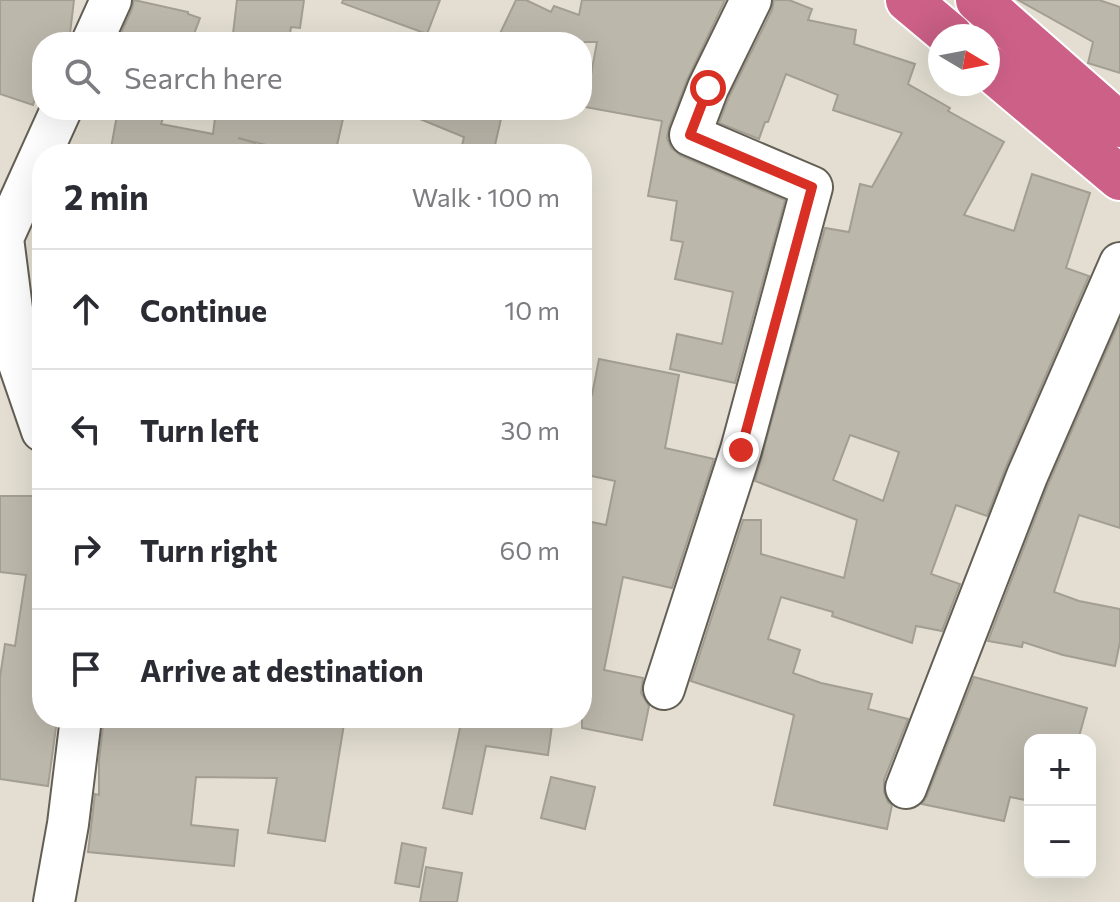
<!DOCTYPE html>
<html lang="en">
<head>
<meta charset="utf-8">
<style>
	:root { --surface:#fff; --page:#f7f7f7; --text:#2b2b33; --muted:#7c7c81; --line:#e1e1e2 }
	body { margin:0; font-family:Commissioner,sans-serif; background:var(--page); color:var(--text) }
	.controls { position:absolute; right:24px; bottom:24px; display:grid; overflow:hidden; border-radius:16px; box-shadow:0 8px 32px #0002 }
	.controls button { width:72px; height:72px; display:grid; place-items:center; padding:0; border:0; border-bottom:2px solid var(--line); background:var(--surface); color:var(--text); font:40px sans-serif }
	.compass { position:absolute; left:928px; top:24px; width:72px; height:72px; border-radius:50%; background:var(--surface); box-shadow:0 8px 32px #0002; rotate:100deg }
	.stop { position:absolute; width:24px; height:24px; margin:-18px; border:6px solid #d93025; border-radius:50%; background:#fff }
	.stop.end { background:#d93025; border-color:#fff; box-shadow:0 2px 8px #0008 }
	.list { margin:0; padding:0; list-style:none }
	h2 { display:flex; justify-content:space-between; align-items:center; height:104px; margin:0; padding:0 32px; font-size:34px }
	h2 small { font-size:26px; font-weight:400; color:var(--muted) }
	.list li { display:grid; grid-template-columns:52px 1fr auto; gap:24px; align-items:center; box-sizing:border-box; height:120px; padding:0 32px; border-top:2px solid var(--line) }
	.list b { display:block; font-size:30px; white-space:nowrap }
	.list em { font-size:26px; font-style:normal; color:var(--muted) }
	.icon { flex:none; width:44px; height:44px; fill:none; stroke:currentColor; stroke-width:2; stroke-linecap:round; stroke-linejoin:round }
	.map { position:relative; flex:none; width:1120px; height:902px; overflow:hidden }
	.search { position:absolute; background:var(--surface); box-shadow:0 8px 32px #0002; left:32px; top:32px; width:560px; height:88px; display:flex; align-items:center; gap:20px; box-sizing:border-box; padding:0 28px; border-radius:32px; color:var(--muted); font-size:30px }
	.panel { position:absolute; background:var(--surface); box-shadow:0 8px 32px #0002; left:32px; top:144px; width:560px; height:584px; border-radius:32px }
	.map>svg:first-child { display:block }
</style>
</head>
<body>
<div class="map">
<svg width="1120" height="902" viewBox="0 0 1120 902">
	<rect width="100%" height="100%" fill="#e3ded1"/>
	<path fill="#acc7f5" d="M42 251V343L34 302Z"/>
	<g fill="#bcb7ab" stroke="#a29e91" stroke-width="2" fill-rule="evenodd">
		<path d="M0 0H74L69 42H42V75L33 105 0 94Z"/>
		<path d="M134 0 188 12V14L200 18 191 42H117L132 9Z"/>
		<path d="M237 0H304L300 28 291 27 289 42H232Z"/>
		<path d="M343 0H440L427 34 342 3Z"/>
		<path d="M516 0H526L551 12 554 6 579 15 582 0H725L687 80 669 127 667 138 671 148 681 156 785 200 735 383 670 369 677 334 722 344 733 292 675 279 683 242 671 240 677 201 648 196 662 121 585 107 597 42H496Z"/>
		<path d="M774 0H789L812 9 808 20 856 30 854 44 915 64 908 84 950 108 948 111 1004 142 964 215 1014 231 1032 174 1090 193 1066 268 1089 276 1006 467 987 516 956 505 931 574 960 584 942 631 916 626 912 643 832 616 833 612 781 597 768 639 800 650 793 673 821 683 872 694 868 709 908 719 884 780V792L888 802 892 805 887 829 774 805 794 715 691 681 743 520H761V554L844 578 857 520 755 481 825 228 849 232 860 184 872 187 902 133 833 110 838 95 786 74 768 122H765L759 139 719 123 729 97 772 10ZM850 435 899 452 883 501 833 480Z"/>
		<path d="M1018 0H1099L1120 7V73L1088 63 1093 42Z"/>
		<path d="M132 110H166L161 124 213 134 216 110H345L335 154H303L238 138 255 143 253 154H138L111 148 117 115 130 118Z"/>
		<path d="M398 110H503L493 154H460L464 137Z"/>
		<path d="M1120 320V528L1079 515 1054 592 1079 601 1120 609V642L1115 666 1063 655 1023 642 1022 647 988 641 1048 485Z"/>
		<path d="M599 359 679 375 665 448 714 459 672 588 623 577 604 670 643 678 641 693 649 706 642 740 582 728V520L606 525 615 481 582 474V427L589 394 592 395Z"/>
		<path d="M0 496H42V718L57 720 48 786 0 779V677L5 644 15 646 26 575 0 572Z"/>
		<path d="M974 677 1087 708 1078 740H1030V801L1010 797 1004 821 922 804 927 796Z"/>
		<path d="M104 718H345L325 841 268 833 277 778 196 777 191 825 238 830 234 866 88 852 95 794 99 795V760Z"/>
		<path d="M462 718H553L548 755 486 746 472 814 443 808Z"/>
		<path d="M551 777 595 787 585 829 541 818Z"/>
		<path d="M402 843 426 848 419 887 395 883Z"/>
		<path d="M426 867 462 873 457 902H420Z"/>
	</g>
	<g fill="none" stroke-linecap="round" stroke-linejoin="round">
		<defs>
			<g id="minor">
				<path d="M92 42 111 0"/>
				<path d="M42 431 19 364 3 238 61 110"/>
				<path d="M664 689 741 450 812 187 690 135 708 88 751 0"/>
				<path d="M906 788 1027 476 1120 263"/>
				<path d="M54 902 68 824 81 718"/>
			</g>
			<g id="highway">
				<path d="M908 0 951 36"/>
				<path d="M978 0 1120 125"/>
				<path d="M988 67 1120 178"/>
			</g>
		</defs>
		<use href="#minor" stroke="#635f54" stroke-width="44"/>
		<use href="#highway" stroke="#fff" stroke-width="48"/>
		<use href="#minor" stroke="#fff" stroke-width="40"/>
		<use href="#highway" stroke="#cd6087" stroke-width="44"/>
	</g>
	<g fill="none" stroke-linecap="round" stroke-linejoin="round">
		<path stroke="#d93025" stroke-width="10" d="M708 88 690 135 812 187 741 450"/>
	</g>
</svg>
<div class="controls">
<button>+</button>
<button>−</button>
</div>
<svg class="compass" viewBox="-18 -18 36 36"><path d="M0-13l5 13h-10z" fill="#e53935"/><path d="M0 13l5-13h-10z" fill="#7c7c81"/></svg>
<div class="stop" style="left:708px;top:88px"></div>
<div class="stop end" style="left:741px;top:450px"></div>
<div class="search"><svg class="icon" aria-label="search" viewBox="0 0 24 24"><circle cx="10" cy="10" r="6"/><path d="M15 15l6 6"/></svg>Search here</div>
<section class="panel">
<h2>2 min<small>Walk · 100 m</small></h2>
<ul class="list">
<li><svg class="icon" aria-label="ahead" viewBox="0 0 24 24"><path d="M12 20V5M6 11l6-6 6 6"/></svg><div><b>Continue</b></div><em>10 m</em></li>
<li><svg class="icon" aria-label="left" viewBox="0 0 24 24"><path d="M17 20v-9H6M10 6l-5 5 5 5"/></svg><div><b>Turn left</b></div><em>30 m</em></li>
<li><svg class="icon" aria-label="right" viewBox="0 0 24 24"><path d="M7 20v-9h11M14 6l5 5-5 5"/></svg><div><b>Turn right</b></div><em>60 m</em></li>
<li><svg class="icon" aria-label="arrive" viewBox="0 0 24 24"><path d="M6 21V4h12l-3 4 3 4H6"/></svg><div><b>Arrive at destination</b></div></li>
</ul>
</section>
</div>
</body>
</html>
